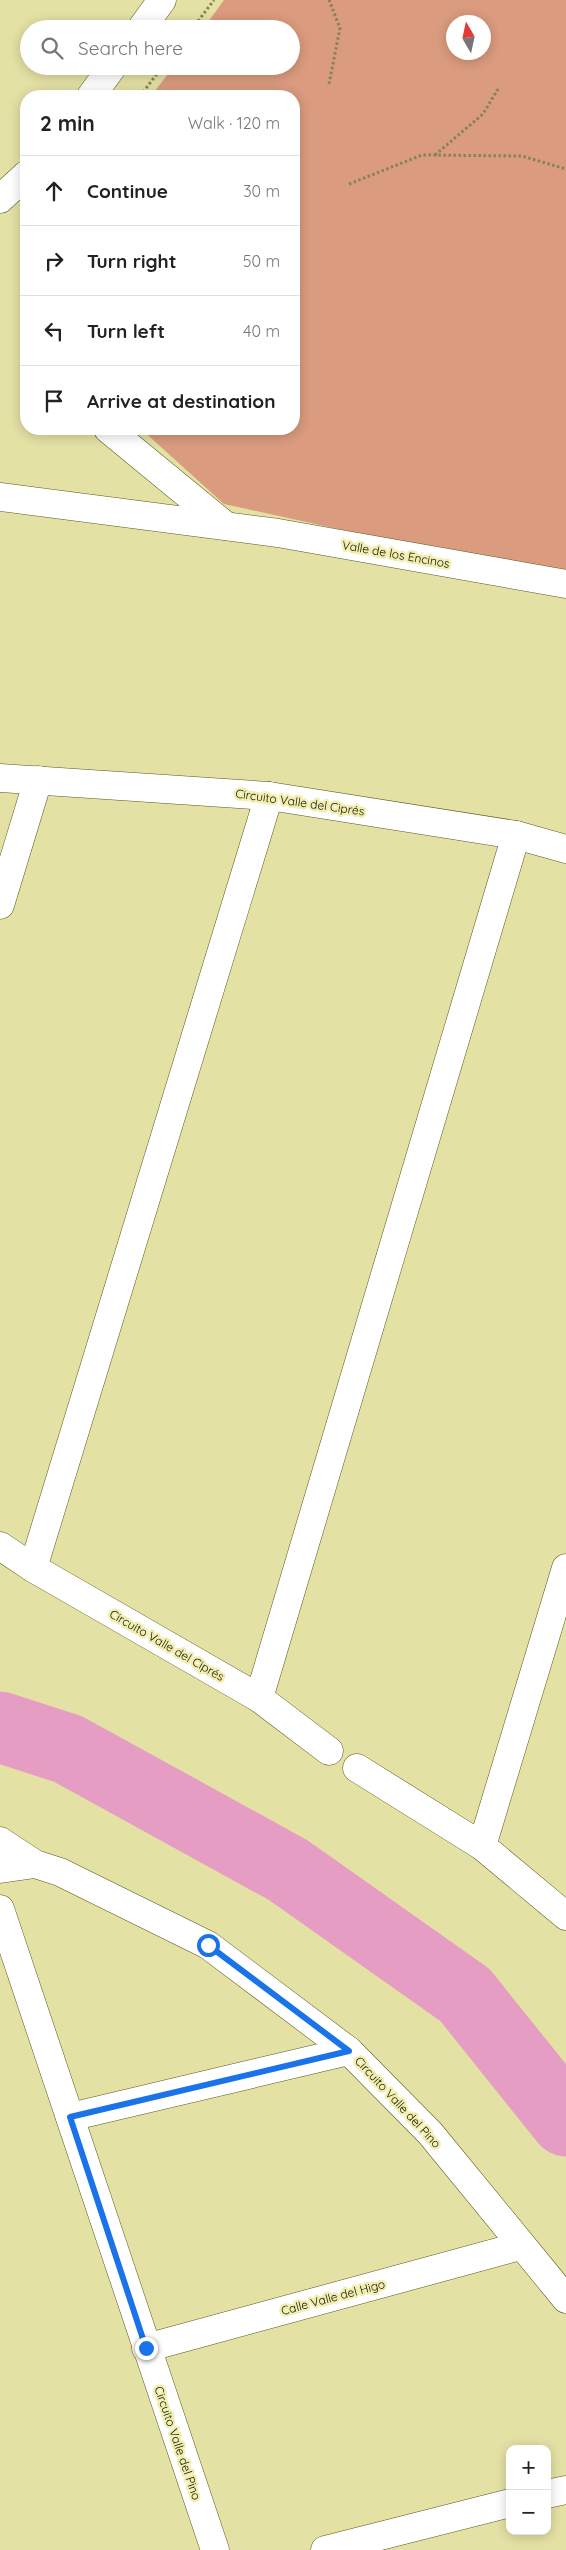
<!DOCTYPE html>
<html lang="en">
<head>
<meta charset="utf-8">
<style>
	:root { --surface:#fff; --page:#f2f2f2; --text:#222; --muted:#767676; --line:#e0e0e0 }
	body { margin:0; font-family:Quicksand,sans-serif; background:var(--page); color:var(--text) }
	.controls { position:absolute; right:15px; bottom:15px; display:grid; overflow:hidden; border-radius:10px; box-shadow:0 2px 12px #0003 }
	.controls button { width:45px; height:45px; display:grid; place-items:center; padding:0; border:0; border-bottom:1px solid var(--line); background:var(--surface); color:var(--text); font:25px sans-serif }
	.compass { position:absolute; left:446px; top:15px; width:45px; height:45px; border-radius:50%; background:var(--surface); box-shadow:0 2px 12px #0003; rotate:351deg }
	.stop { position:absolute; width:15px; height:15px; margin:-11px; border:4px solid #1a73e8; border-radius:50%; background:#fff }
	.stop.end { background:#1a73e8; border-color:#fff; box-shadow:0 1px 5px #0008 }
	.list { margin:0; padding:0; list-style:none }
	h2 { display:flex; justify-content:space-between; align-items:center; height:65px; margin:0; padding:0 20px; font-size:21px }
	h2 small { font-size:16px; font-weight:400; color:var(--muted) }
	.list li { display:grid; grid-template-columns:32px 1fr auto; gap:15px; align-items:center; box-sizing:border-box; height:70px; padding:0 20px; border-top:1px solid var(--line) }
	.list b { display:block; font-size:19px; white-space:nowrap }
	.list em { font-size:16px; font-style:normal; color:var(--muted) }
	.icon { flex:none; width:28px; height:28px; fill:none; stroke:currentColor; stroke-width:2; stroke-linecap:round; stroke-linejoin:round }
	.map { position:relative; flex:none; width:566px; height:2550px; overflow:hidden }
	.search { position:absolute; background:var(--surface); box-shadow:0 2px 12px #0003; left:20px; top:20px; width:280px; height:55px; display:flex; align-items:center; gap:12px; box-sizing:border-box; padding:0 18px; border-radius:28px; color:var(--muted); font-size:19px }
	.panel { position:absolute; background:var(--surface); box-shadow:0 2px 12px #0003; left:20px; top:90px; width:280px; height:345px; border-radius:20px }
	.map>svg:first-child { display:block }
</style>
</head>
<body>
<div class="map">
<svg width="566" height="2550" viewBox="0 0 566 2550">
	<rect width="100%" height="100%" fill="#e3e1a4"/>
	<path fill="#da9b7e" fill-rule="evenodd" d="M224 0H566V579L224 504 141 429H294V96H151L174 66H291V29H203ZM454 22H484V52H454Z"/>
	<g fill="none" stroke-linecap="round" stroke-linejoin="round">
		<path stroke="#e69dc4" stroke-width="71" d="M0 1727 68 1749 288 1870 465 1995 566 2121"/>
		<defs>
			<g id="street">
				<path d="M0 778 269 796 516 835 566 849"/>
				<path d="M0 905 38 780"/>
				<path d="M0 1546 33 1568 259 1698 329 1751"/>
				<path d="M33 1568 269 796"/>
				<path d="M259 1698 516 835"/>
				<path d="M357 1768 482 1846 566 1916"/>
				<path d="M0 1841 35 1864 60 1872 208 1945 349 2051 430 2133 566 2299"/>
				<path d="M482 1846 566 1568"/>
				<path d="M0 1869 35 1864"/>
				<path d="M0 1909 215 2550"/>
				<path d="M70 2117 349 2051"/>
				<path d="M146 2348 520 2246"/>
				<path d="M547 2494 566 2490"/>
				<path d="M325 2550 510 2503"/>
			</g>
			<g id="secondary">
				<path d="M141 29 162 0"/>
				<path d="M91 96 113 66"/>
				<path d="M0 199 26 175"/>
				<path d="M108 429 226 526"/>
				<path d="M0 497 278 533 566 584"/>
			</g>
		</defs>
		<use href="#street" stroke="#5b581d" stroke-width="29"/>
		<use href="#secondary" stroke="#5b581d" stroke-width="29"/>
		<g stroke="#85835a" stroke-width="3" stroke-dasharray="2.5 2.5" stroke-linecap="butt">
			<path d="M192 29 214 0"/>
			<path d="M329 84 340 28 329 0"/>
			<path d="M140 96 163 66"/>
			<path d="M435 155 483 114 498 89"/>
			<path d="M349 184 422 155 522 156 566 169"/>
			<path d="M294 260 295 258"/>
		</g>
		<use href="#street" stroke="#fff" stroke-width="28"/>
		<use href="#secondary" stroke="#fff" stroke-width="28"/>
	</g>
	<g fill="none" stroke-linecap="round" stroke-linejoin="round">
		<path stroke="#1a73e8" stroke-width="6" d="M146 2348 70 2117 349 2051 208 1945"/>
	</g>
	<g text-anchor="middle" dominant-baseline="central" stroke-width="5" stroke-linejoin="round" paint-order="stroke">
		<g font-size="12" fill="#141200" stroke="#f1eeb1">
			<text transform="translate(396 554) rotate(10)">Valle de los Encinos</text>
			<text transform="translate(300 802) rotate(8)">Circuito Valle del Ciprés</text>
			<text transform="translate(167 1645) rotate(30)">Circuito Valle del Ciprés</text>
			<text transform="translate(398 2102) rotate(47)">Circuito Valle del Pino</text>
			<text transform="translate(333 2297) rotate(-15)">Calle Valle del Higo</text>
			<text transform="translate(178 2443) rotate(71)">Circuito Valle del Pino</text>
		</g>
	</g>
</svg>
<div class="controls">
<button>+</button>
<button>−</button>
</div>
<svg class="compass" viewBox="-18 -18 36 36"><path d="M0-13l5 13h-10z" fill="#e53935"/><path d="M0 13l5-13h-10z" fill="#767676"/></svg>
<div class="stop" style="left:208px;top:1945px"></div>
<div class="stop end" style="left:146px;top:2348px"></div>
<div class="search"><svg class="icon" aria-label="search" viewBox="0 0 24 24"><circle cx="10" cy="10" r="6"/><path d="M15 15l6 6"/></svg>Search here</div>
<section class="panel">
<h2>2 min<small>Walk · 120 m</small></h2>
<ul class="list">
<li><svg class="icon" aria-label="ahead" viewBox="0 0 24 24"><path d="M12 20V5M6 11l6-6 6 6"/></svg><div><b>Continue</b></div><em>30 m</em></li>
<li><svg class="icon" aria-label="right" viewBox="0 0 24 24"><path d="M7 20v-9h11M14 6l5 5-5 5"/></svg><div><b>Turn right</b></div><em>50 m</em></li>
<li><svg class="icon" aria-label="left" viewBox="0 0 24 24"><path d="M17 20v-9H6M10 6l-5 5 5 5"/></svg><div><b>Turn left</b></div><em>40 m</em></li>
<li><svg class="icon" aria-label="arrive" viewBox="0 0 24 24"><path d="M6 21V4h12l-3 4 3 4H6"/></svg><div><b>Arrive at destination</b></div></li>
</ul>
</section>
</div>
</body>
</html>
